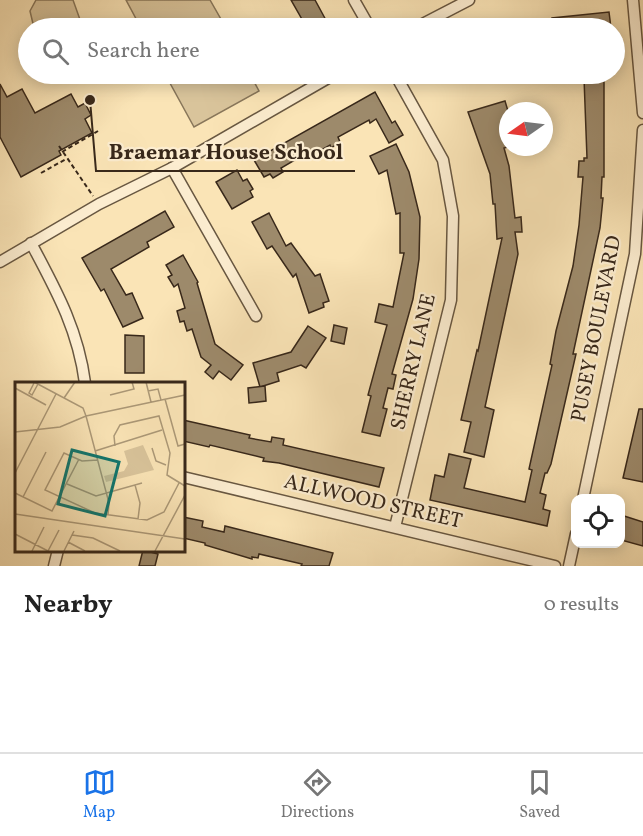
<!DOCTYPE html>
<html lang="en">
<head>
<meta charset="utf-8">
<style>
	:root { --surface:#fff; --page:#f2f2f2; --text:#222; --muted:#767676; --line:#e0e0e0; --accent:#1a73e8 }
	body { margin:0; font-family:Vollkorn,serif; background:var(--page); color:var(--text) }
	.controls { position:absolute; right:18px; bottom:18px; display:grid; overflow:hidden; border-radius:12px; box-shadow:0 3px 15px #0003 }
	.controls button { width:54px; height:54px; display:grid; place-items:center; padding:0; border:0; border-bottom:2px solid var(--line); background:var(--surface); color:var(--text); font:30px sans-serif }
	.compass { position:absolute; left:499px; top:102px; width:54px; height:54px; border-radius:50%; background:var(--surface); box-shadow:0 3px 15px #0003; rotate:256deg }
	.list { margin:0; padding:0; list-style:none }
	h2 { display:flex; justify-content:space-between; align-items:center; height:78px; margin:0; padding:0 24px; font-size:26px }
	h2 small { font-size:20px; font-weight:400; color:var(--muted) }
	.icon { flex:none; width:33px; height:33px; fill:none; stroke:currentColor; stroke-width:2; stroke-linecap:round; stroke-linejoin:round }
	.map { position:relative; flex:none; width:643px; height:566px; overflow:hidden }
	.search { position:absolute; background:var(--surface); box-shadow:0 3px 15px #0003; left:18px; right:18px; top:18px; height:66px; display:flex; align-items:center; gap:15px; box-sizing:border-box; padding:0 21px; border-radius:33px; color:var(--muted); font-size:22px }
	.sheet { height:186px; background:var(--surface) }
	nav { display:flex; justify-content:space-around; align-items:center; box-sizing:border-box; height:84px; border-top:2px solid var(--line); background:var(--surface); font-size:16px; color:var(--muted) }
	nav a { display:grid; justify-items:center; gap:3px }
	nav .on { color:var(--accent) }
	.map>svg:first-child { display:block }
</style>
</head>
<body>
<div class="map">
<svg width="643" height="566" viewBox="0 0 643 566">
	<rect width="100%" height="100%" fill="#fae4b6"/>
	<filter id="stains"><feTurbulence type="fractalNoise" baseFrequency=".00333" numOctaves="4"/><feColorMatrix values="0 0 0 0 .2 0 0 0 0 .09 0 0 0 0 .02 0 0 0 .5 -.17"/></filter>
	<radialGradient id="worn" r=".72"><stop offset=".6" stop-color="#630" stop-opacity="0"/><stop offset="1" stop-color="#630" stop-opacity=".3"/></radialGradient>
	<g fill="#d9c49b" stroke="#88765a" stroke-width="1.5">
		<path d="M36 0H73L83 28H34L30 11Z"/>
		<path d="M126 0H210L226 28H141Z"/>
		<path d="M165 74H250L259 91 194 127Z"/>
	</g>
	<g fill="#9d8a6b" stroke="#38281a" stroke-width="1.5">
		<path d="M291 0H315L327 22 325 24 328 28H307Z"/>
		<path d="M609 12 611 28H553L552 18Z"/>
		<path d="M604 77V177H602L601 198H603L600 228 573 354H576L551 464 547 473H545L540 493 546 495 543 509 550 511 547 526 430 500 435 475 444 477 449 454 471 459 464 488 525 502 532 470 529 469 552 365 550 364 556 331 573 266 579 225 583 177H578L579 161H584V158H587L584 78Z"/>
		<path d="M0 84 7 97 22 89 35 113 71 94 78 107 85 103 91 115 85 119 92 133 59 151 61 155 21 177 0 137Z"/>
		<path d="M375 92 392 123 395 121 403 135 389 143 376 119 370 123 369 120 338 137 340 142 331 148 330 145 307 158 305 154 281 168 283 172 273 178 270 174 264 177 254 160Z"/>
		<path d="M505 101 508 111V147L504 148 509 166 515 218 521 217 522 232H515L518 254 485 407 494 410 484 457 464 452 471 422 461 420 477 350 478 351 502 238 497 239 495 204H493L490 174 468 112Z"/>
		<path d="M396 144 409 172 420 217 419 259 413 299 392 374 396 375 393 389 388 388 383 408 387 409 380 436 362 432 371 396 368 395 387 325 375 322 379 304 393 307 404 253H400V213L396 214 387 170 379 174 370 156Z"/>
		<path d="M237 170 243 181 247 179 253 189 250 191 253 197 232 209 216 182Z"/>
		<path d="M165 211 174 227 147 242 149 247 111 269 126 295 132 293 143 318 123 327 104 289 101 291 82 258Z"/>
		<path d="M269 213 286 246 291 243 315 276 320 274 329 301 323 303 324 307 309 313 296 274 293 277 272 246 267 249 252 222Z"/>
		<path d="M183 255 198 282 197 283 215 344 243 365 231 380 219 371 213 379 205 372 211 365 201 357 192 329 187 331 184 321 180 322 177 311 185 308 178 284 174 287 168 277 172 275 166 265Z"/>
		<path d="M334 325 347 328 344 344 331 341Z"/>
		<path d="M308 326 326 338 306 368 301 365 277 373 279 381 260 387 253 363 291 352Z"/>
		<path d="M125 335 144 336V373H125Z"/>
		<path d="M265 386 266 401 249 403 248 388Z"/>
		<path d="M639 409H643V482L623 478Z"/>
		<path d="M183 420 250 435 249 438 271 442 272 437 284 439 283 445 384 468 379 487 279 463 263 461 264 458 210 445 209 447 183 441Z"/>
		<path d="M621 515 643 522V546L621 540Z"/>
		<path d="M183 517 203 521 202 527 224 532 225 526 333 553 329 566H301L302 564 259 554 258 558 252 557V559L205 545V543L183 538Z"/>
		<path d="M143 550 158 554 155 566H139Z"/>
	</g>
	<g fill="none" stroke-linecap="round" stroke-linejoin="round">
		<defs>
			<g id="minor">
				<path d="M354 0 370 28"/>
				<path d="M633 0 643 113"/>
				<path d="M415 28 469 0"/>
				<path d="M395 74 443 160 453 216 451 300 395 527"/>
				<path d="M172 168 256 316"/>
				<path d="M31 243C56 290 78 329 85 383"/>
				<path d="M0 262 99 204 172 168 335 74"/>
				<path d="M183 477 555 566"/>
				<path d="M583 499 635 254 643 130"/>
				<path d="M54 566 58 550"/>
				<path d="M569 566 576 534"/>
			</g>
		</defs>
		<use href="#minor" stroke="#685741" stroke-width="13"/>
		<g stroke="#38281a" stroke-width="2" stroke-dasharray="4.5 3" stroke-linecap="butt">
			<path d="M59 146 93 196"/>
			<path d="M62 152 98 131"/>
			<path d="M41 173 66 159"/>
		</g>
		<use href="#minor" stroke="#fcedd0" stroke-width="10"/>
	</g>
	<g text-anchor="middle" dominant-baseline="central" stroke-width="4.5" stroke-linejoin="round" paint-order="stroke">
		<g font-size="21" fill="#38281a" stroke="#fcedd0">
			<text transform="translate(597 329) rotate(-79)">PUSEY BOULEVARD</text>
			<text transform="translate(414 362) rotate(-77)">SHERRY LANE</text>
			<text transform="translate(373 502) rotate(13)">ALLWOOD STREET</text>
		</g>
	</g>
	<g transform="translate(15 382)">
		<rect width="170" height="170" fill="#fae4b6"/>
		<path d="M128 63 139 88 91 100 89 94 109 89 113 82 109 69Z" fill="#d9c49b"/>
		<path fill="none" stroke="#ac9978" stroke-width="1.5" d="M19 0 68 26 71 34M131 0 136 20M19 1 14 11 17 13 23 2M0 6 31 23M133 9 143 7 146 18M95 13 119 7 117 0M49 16 60 0M150 17 163 64 170 62M71 34 94 121 93 133M0 50 45 45 71 34 170 13M100 64 99 54 105 43 144 34 155 71 152 93 170 104M137 66 141 79 151 83M80 69 147 48M83 78 67 79 49 71 30 108 80 131 132 138 149 130 164 101M0 91 41 12M52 102 81 114 127 101M120 103 125 121 123 137M0 111 37 129 64 77M8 115 31 70M0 132 170 157M0 152 33 169M57 153 78 156 105 169M53 160 70 169M17 169 29 145M33 169 44 148M49 169 59 149M140 169 170 113"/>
		<path fill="#0f766e" fill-opacity="0.15" stroke="#0f766e" stroke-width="3" d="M57 68 104 80 90 134 43 122Z"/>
		<rect width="170" height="170" fill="none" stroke="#38281a" stroke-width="3"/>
	</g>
	<path fill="none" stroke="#38281a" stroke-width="2" d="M90 100L96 171H355"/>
	<circle fill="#38281a" stroke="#fcedd0" stroke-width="2" cx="90" cy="100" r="6"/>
	<g font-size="22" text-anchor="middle" font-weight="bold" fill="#38281a" stroke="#fcedd0" stroke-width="4.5" stroke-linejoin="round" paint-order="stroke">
		<text x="226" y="159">Braemar House School</text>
	</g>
	<rect width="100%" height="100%" filter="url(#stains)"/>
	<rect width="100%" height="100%" fill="url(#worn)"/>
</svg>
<div class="controls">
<button><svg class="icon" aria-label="locate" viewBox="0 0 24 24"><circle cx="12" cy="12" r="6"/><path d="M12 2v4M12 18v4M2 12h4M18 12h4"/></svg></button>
</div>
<svg class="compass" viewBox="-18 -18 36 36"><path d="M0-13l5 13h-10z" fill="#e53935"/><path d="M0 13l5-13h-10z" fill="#767676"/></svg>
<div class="search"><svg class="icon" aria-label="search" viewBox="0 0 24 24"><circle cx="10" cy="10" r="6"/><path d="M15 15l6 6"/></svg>Search here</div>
</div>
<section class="sheet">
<h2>Nearby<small>0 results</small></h2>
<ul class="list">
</ul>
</section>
<nav>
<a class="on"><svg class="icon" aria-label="map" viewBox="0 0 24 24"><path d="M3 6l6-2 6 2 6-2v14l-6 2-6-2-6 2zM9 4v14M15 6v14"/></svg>Map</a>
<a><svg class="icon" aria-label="directions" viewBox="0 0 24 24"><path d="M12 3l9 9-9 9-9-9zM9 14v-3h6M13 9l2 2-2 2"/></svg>Directions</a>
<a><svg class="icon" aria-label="saved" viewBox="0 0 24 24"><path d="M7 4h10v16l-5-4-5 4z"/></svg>Saved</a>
</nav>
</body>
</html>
